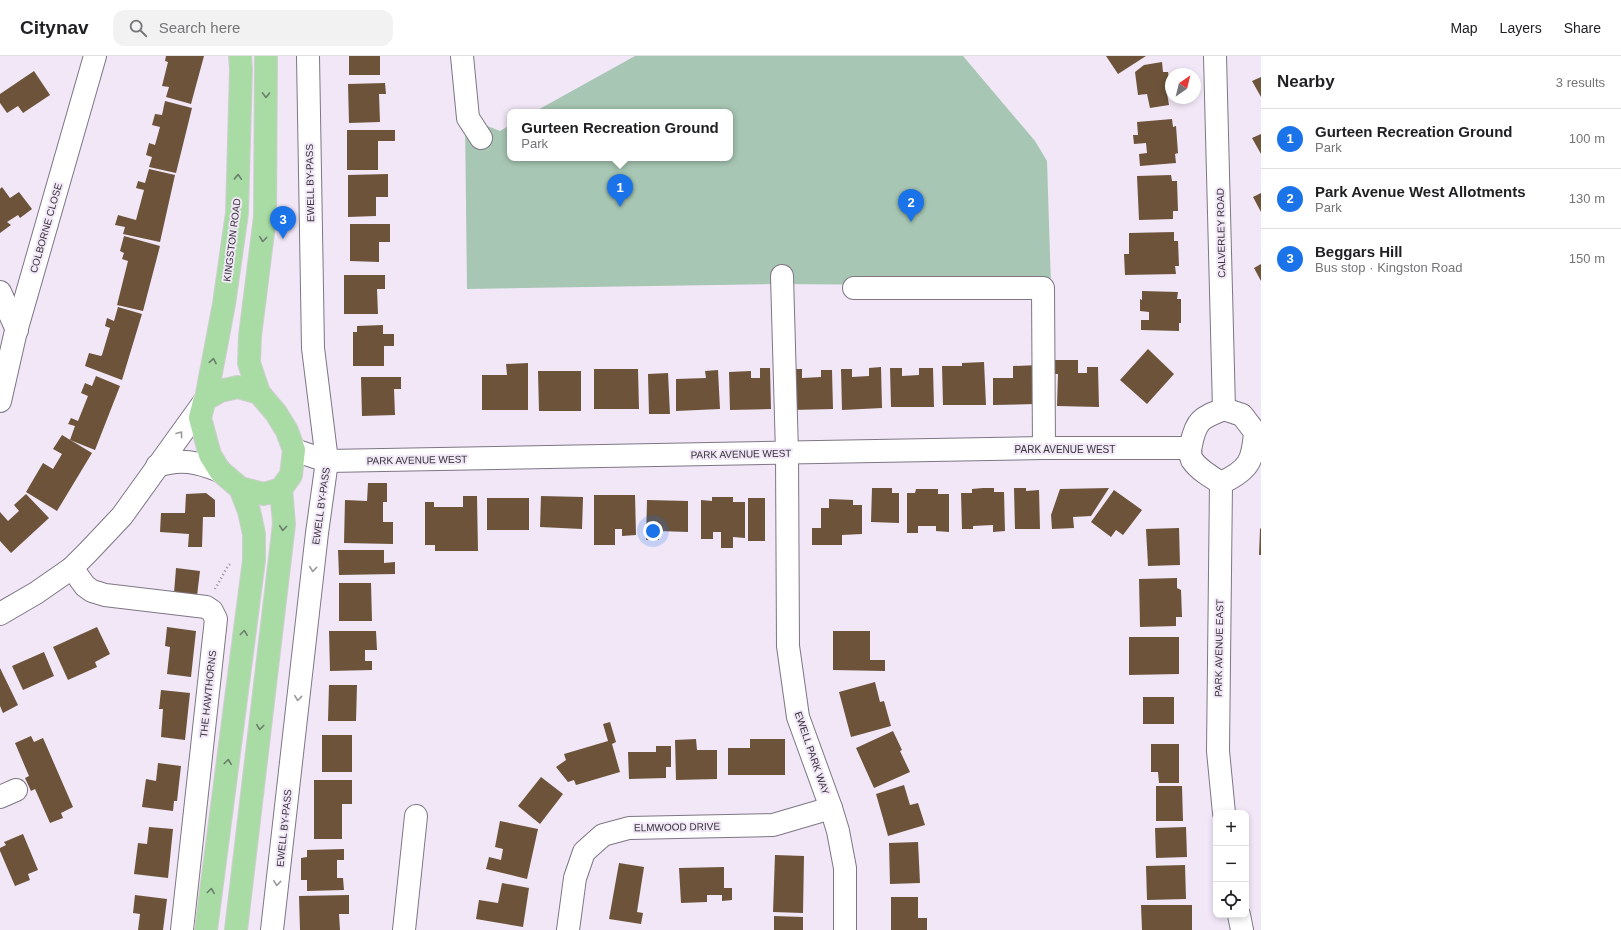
<!DOCTYPE html>
<html lang="en">
<head>
<meta charset="utf-8">
<style>
	:root { --surface:#fff; --page:#f2f2f2; --text:#202124; --muted:#757577; --line:#e0e0e0; --accent:#1a73e8 }
	body { margin:0; font-family:Helvetica,sans-serif; background:var(--page); color:var(--text) }
	.controls { position:absolute; right:12px; bottom:12px; display:grid; overflow:hidden; border-radius:8px; box-shadow:0 2px 6px #0003 }
	.controls button { width:36px; height:36px; display:grid; place-items:center; padding:0; border:0; border-bottom:1px solid var(--line); background:var(--surface); color:var(--text); font:20px sans-serif }
	.compass { position:absolute; left:1165px; top:12px; width:36px; height:36px; border-radius:50%; background:var(--surface); box-shadow:0 2px 6px #0003; rotate:35deg }
	.you { position:absolute; left:653px; top:475px; width:14px; height:14px; margin:-10px; border:3px solid #fff; border-radius:50%; background:#1a73e8; box-shadow:0 0 0 6px #1a73e833 }
	.badge { display:grid; place-items:center; width:26px; height:26px; border-radius:50%; background:var(--accent); color:#fff; font-size:13px; font-weight:700 }
	.pin { position:absolute; translate:-50% -33px; filter:drop-shadow(0 1px 2px #0008) }
	.pin::after { content:''; position:absolute; top:21px; width:14px; height:12px; background:inherit; clip-path:polygon(0 0,100% 0,50% 100%) }
	.popup { position:absolute; left:507px; top:53px; width:226px; height:52px; box-sizing:border-box; display:grid; place-content:center; border-radius:8px; background:var(--surface); filter:drop-shadow(0 1px 3px #0005); font-size:13px; white-space:nowrap; color:var(--muted) }
	.popup b { font-size:15px; color:var(--text) }
	.popup::after { content:''; position:absolute; left:50%; top:100%; margin-left:-8px; border:8px solid transparent; border-top-color:var(--surface) }
	.list { margin:0; padding:0; list-style:none }
	h2 { display:flex; justify-content:space-between; align-items:center; height:52px; margin:0; padding:0 16px; font-size:17px }
	h2 small { font-size:13px; font-weight:400; color:var(--muted) }
	.list li { display:grid; grid-template-columns:26px 1fr auto; gap:12px; align-items:center; box-sizing:border-box; height:60px; padding:0 16px; border-top:1px solid var(--line) }
	.list b { display:block; font-size:15px; white-space:nowrap }
	.list p { margin:0; font-size:13px; white-space:nowrap; color:var(--muted) }
	.list em { font-size:13px; font-style:normal; color:var(--muted) }
	.icon { flex:none; width:22px; height:22px; fill:none; stroke:currentColor; stroke-width:2; stroke-linecap:round; stroke-linejoin:round }
	.map { position:relative; flex:none; width:1261px; height:874px; overflow:hidden }
	header { display:flex; align-items:center; gap:24px; box-sizing:border-box; height:56px; padding:0 20px; background:var(--surface); border-bottom:1px solid var(--line) }
	header strong { font-size:19px }
	nav { display:flex; gap:22px; margin-inline-start:auto; font-size:14px }
	.search { width:280px; height:36px; background:var(--page); display:flex; align-items:center; gap:10px; box-sizing:border-box; padding:0 14px; border-radius:12px; color:var(--muted); font-size:15px }
	main { display:flex }
	aside { flex:1; background:var(--surface) }
	.map>svg:first-child { display:block }
</style>
</head>
<body>
<header>
<strong>Citynav</strong>
<div class="search"><svg class="icon" aria-label="search" viewBox="0 0 24 24"><circle cx="10" cy="10" r="6"/><path d="M15 15l6 6"/></svg>Search here</div>
<nav><a>Map</a><a>Layers</a><a>Share</a></nav>
</header>
<main>
<div class="map">
<svg width="1261" height="874" viewBox="0 0 1261 874">
	<rect width="100%" height="100%" fill="#f1e7f7"/>
	<path fill="#a7c6b3" d="M635 0H963L1035 85 1047 105 1051 230 775 228 467 233 465 61 500 75 510 69V102H730V56H534Z"/>
	<g fill="#6d533a">
		<path d="M166 0H204L191 48 166 41 169 31 162 30 168 6 165 5Z"/>
		<rect x="349" y="0" width="31" height="19"/>
		<path d="M1106 0H1146L1118 18Z"/>
		<path d="M1162 6 1163 16H1168L1170 31H1166L1169 49 1150 52 1147 38 1138 39 1135 16 1144 9Z"/>
		<path d="M34 15 50 39 23 57 18 50 7 57 0 47V38Z"/>
		<path d="M1261 21V41L1252 25Z"/>
		<path d="M385 27 386 38H379L380 66 349 67 348 28Z"/>
		<path d="M165 45 192 52 176 117 149 111 152 101 146 99 149 87 155 89 160 71 152 69 155 58 162 59Z"/>
		<path d="M1172 63 1173 71 1176 70 1178 97 1175 98 1176 107 1140 110 1139 98 1147 97 1146 87 1134 88 1133 79H1138L1137 66Z"/>
		<path d="M347 74H395V85H378V114H347Z"/>
		<path d="M1261 78V98L1252 82Z"/>
		<path d="M149 113 175 119 160 186 123 178 125 171 115 169 118 159 136 164 144 134 136 132 138 125 145 127Z"/>
		<path d="M388 118V141H376V160L348 161V119Z"/>
		<path d="M1171 119 1172 125H1177L1178 155H1173V163L1139 164 1137 120Z"/>
		<path d="M2 131 10 142 19 136 32 153 20 162 18 159 7 166 11 169 0 177V133Z"/>
		<path d="M1261 137V156L1253 141Z"/>
		<path d="M350 168H390V186H379V206L350 205Z"/>
		<path d="M1174 176V185H1178L1179 210H1175L1176 218 1125 219 1124 198H1129V177Z"/>
		<path d="M124 180 160 190 143 255 117 249 128 205 122 203 124 197 120 195Z"/>
		<path d="M1261 208V225L1254 212Z"/>
		<path d="M344 219H385V233H377L378 258H344Z"/>
		<path d="M1142 235 1178 236 1177 243H1181V267H1179V275L1141 274V264H1149V256L1140 255V243L1142 244Z"/>
		<path d="M118 251 142 258 122 324 85 310 89 297 101 300 102 299 110 272 105 270 107 262 114 265Z"/>
		<path d="M383 269V278H394V290H384V310H353V276H357V270Z"/>
		<path d="M1148 293 1174 318 1147 348 1120 324Z"/>
		<path d="M1053 304H1078V317H1087V311H1098L1099 351 1057 350 1058 318H1053Z"/>
		<path d="M984 306 986 349H943L942 310H962V307Z"/>
		<path d="M528 307V354H482V319H507L506 308Z"/>
		<path d="M1039 309 1036 348 993 349V322H1013V310Z"/>
		<path d="M881 311 882 352 842 354 841 313H852V321L869 320V312Z"/>
		<path d="M760 312H770L771 353 730 354 729 316 751 315V322H760Z"/>
		<path d="M890 312H902V320L919 319V312H933L934 351H891Z"/>
		<path d="M594 313H638L639 353H594Z"/>
		<path d="M792 313H802V322L821 321V314H832L833 353 792 354Z"/>
		<path d="M718 314 720 353 676 355V323L706 322 705 315Z"/>
		<path d="M538 315H581V355H539Z"/>
		<path d="M668 317 670 358H649L648 318Z"/>
		<path d="M96 320 120 330 95 394 70 384 75 370 68 368 71 362 78 365 88 340 81 337 85 327 92 330Z"/>
		<path d="M361 321H401V333H394L395 359 362 360Z"/>
		<path d="M62 379 92 397 57 455 26 436 43 407 53 413 62 398 53 393Z"/>
		<path d="M368 427H387V446H383V466H393V488L344 487 345 444 367 445Z"/>
		<path d="M872 432H892V437H899V467L871 466Z"/>
		<path d="M983 432H994V436H1004L1005 475 993 476V469L973 470V473H962L961 437H972V433Z"/>
		<path d="M1014 432H1026V435L1039 434 1040 473H1015Z"/>
		<path d="M1109 432 1091 460 1073 461 1074 472 1052 473 1051 459 1060 433Z"/>
		<path d="M916 433H938V438H949V476L936 475V470H918V477H907V437H915Z"/>
		<path d="M1114 434 1142 454 1123 479 1116 474 1111 481 1091 466Z"/>
		<path d="M206 437 215 444V461H203L202 491H188L189 478 160 476 161 457H185L186 438Z"/>
		<path d="M26 438 49 462 11 497 0 485V456L8 465 19 455 14 449Z"/>
		<path d="M594 439H635L636 479 622 480V473H615V489H594Z"/>
		<path d="M463 440H477L478 495H435V489H425V446H434V451H463Z"/>
		<path d="M541 440 583 441 582 473 540 471Z"/>
		<path d="M712 441H733V446H745V482L733 481V492H721V476H713V483H701V444L712 445Z"/>
		<rect x="487" y="442" width="42" height="32"/>
		<rect x="748" y="442" width="17" height="43"/>
		<path d="M829 443 853 444V449H862V478L842 479V489H812V472H821V452H829Z"/>
		<path d="M647 444 688 445V476L659 475V484H646Z"/>
		<path d="M1179 472 1180 509 1148 510 1146 473Z"/>
		<path d="M1261 472V499H1259L1260 473Z"/>
		<path d="M338 494H384V507L395 506V518L339 519Z"/>
		<path d="M176 512 200 515 197 540 174 537Z"/>
		<path d="M1177 522V532L1181 534 1182 561H1176V570L1140 571 1139 523Z"/>
		<path d="M339 527H371L372 565H339Z"/>
		<path d="M97 571 110 598 95 606 97 611 68 624 53 591Z"/>
		<path d="M167 571 196 575 191 621 167 618 170 591 165 590Z"/>
		<path d="M329 575H376L377 594H365V605H372V614L330 615Z"/>
		<path d="M833 575H870V604H885V615L833 614Z"/>
		<path d="M1129 581H1179V618L1129 619Z"/>
		<path d="M44 596 54 620 23 634 12 610Z"/>
		<path d="M0 612 18 649 3 657 0 650Z"/>
		<path d="M875 626 880 646 884 645 891 670 851 681 839 636Z"/>
		<path d="M329 629H357L356 665H328Z"/>
		<path d="M161 634 190 637 185 684 161 681 163 653H159Z"/>
		<rect x="1143" y="641" width="31" height="27"/>
		<path d="M610 666 616 686 612 688 620 716 576 729 574 724 568 726 556 711 566 704 564 698 608 685 603 668Z"/>
		<path d="M893 675 902 694 900 695 910 716 874 732 856 692Z"/>
		<rect x="322" y="679" width="30" height="37"/>
		<path d="M31 680 34 686 43 682 73 751 61 757 63 762 50 767 35 733 31 735 25 722 29 720 15 687Z"/>
		<path d="M696 683 697 694H717V723L676 724 675 684Z"/>
		<path d="M750 683H785V719H728V692H750Z"/>
		<path d="M1151 688H1179V727H1159L1158 716H1151Z"/>
		<path d="M656 690H671V711H666V722L629 723 628 696H656Z"/>
		<path d="M158 707 181 710 177 745H174L173 755 142 751 146 723 156 725Z"/>
		<path d="M541 721 563 738 540 768 518 750Z"/>
		<path d="M314 724H352V748H342V783H314Z"/>
		<path d="M904 729 910 749 918 747 925 769 888 780 876 738Z"/>
		<path d="M1156 730H1182L1183 765H1156Z"/>
		<path d="M500 765 538 773 527 823 486 813 489 801 501 804 503 793 495 791Z"/>
		<path d="M149 771 173 773 168 822 134 818 138 787 147 788Z"/>
		<path d="M1186 771 1187 801 1156 802 1155 772Z"/>
		<path d="M23 778 38 814 28 818 30 824 15 830 0 795V792L6 789 4 786Z"/>
		<path d="M918 786 920 827 890 828 889 787Z"/>
		<path d="M344 793V804H337V822H343L344 834 307 835V824H301V802L307 801V794Z"/>
		<path d="M775 799 804 800 803 857 773 856Z"/>
		<path d="M619 807 644 811 637 856 643 857 641 868 609 863Z"/>
		<path d="M1185 809 1186 843 1147 844 1146 810Z"/>
		<path d="M724 811V832H732V844L722 845V839H707V846L681 847 679 812Z"/>
		<path d="M502 827 529 832 523 871 476 863 479 844 498 847Z"/>
		<path d="M135 839 167 843 163 874H138L140 858 133 857Z"/>
		<path d="M349 839V858H339L340 874H300L299 840Z"/>
		<path d="M891 841H918V862H927V874H891Z"/>
		<path d="M1141 849H1192V874H1142Z"/>
		<path d="M774 860 803 861V874H774Z"/>
	</g>
	<g fill="none" stroke-linecap="round" stroke-linejoin="round">
		<defs>
			<g id="minor">
				<path d="M462 0 468 62 481 82"/>
				<path d="M1215 0 1224 353"/>
				<path d="M782 220 787 397 788 590 798 661 831 752 838 775 845 812V874"/>
				<path d="M854 232H1043L1044 392"/>
				<path d="M0 236 17 274"/>
				<path d="M0 345 15 279 95 0"/>
				<path d="M1224 353 1242 359 1255 376C1253 405 1249 414 1221 427 1211 421 1199 414 1192 404 1190 400 1190 393 1191 389 1196 364 1201 362 1224 353Z"/>
				<path d="M294 394 327 405 1044 392H1190"/>
				<path d="M157 410C181 402 197 406 220 415"/>
				<path d="M1221 427 1218 695 1224 757"/>
				<path d="M72 512 85 530 92 535 105 539 206 551 212 555 216 563 182 874"/>
				<path d="M0 558 36 537 72 512 88 496 122 460 204 346"/>
				<path d="M0 741 16 734"/>
				<path d="M1239 859 1242 874"/>
				<path d="M272 874 317 477 327 405 313 292 308 0"/>
				<path d="M404 874 416 760"/>
				<path d="M568 874 575 822 584 796 603 779 629 772 773 769 831 752"/>
			</g>
			<g id="highway">
				<path d="M238 331 259 337 276 357 287 375 294 394 291 419 281 433 264 438 240 432 220 415 210 399 200 362 204 346 206 343 220 335Z"/>
				<path d="M259 337 249 307 250 280 265 161 266 0"/>
				<path d="M206 343 224 248 237 157 241 13 240 0"/>
				<path d="M206 874 254 504V478L249 455 240 432"/>
				<path d="M236 874 284 468 281 433"/>
			</g>
		</defs>
		<use href="#minor" stroke="#7e7684" stroke-width="24"/>
		<use href="#highway" stroke="#cfced0" stroke-width="24"/>
		<path stroke="#9b949f" stroke-width="2.5" stroke-dasharray="1 3" stroke-linecap="butt" d="M215 533 228 510 231 507"/>
		<use href="#minor" stroke="#fff" stroke-width="22"/>
		<use href="#highway" stroke="#a9dca4" stroke-width="22"/>
	</g>
	<defs><path id="oneway-chevron" d="M-2-3.5L2.5 0L-2 3.5" fill="none" stroke-width="1.6" stroke-linecap="round" stroke-linejoin="round"/></defs>
	<g stroke="#6a7f6a">
		<use href="#oneway-chevron" transform="translate(266 39) rotate(91)"/>
		<use href="#oneway-chevron" transform="translate(238 121) rotate(-88)"/>
		<use href="#oneway-chevron" transform="translate(263 183) rotate(97)"/>
		<use href="#oneway-chevron" transform="translate(213 305) rotate(-79)"/>
		<use href="#oneway-chevron" transform="translate(283 472) rotate(95)"/>
		<use href="#oneway-chevron" transform="translate(244 577) rotate(-83)"/>
		<use href="#oneway-chevron" transform="translate(260 671) rotate(97)"/>
		<use href="#oneway-chevron" transform="translate(228 706) rotate(-83)"/>
		<use href="#oneway-chevron" transform="translate(211 835) rotate(-83)"/>
	</g>
	<g stroke="#9b999c">
		<use href="#oneway-chevron" transform="translate(180 378) rotate(-53)"/>
		<use href="#oneway-chevron" transform="translate(313 513) rotate(96)"/>
		<use href="#oneway-chevron" transform="translate(298 642) rotate(96)"/>
		<use href="#oneway-chevron" transform="translate(277 827) rotate(96)"/>
	</g>
	<g text-anchor="middle" dominant-baseline="central" stroke-width="4" stroke-linejoin="round" paint-order="stroke">
		<g font-size="10" fill="#37333a" stroke="#f1e7f7">
			<text transform="translate(310 127) rotate(-91)">EWELL BY-PASS</text>
			<text transform="translate(46 172) rotate(-74)">COLBORNE CLOSE</text>
			<text transform="translate(1221 177) rotate(-91)">CALVERLEY ROAD</text>
			<text transform="translate(232 184) rotate(-83)">KINGSTON ROAD</text>
			<text x="1065" y="393">PARK AVENUE WEST</text>
			<text transform="translate(741 398) rotate(-1)">PARK AVENUE WEST</text>
			<text transform="translate(417 404) rotate(-1)">PARK AVENUE WEST</text>
			<text transform="translate(321 450) rotate(-82)">EWELL BY-PASS</text>
			<text transform="translate(1219 592) rotate(-89)">PARK AVENUE EAST</text>
			<text transform="translate(208 638) rotate(-84)">THE HAWTHORNS</text>
			<text transform="translate(812 697) rotate(71)">EWELL PARK WAY</text>
			<text transform="translate(677 771) rotate(-1)">ELMWOOD DRIVE</text>
			<text transform="translate(284 772) rotate(-84)">EWELL BY-PASS</text>
		</g>
	</g>
</svg>
<div class="controls">
<button>+</button>
<button>−</button>
<button><svg class="icon" aria-label="locate" viewBox="0 0 24 24"><circle cx="12" cy="12" r="6"/><path d="M12 2v4M12 18v4M2 12h4M18 12h4"/></svg></button>
</div>
<svg class="compass" viewBox="-18 -18 36 36"><path d="M0-13l5 13h-10z" fill="#e53935"/><path d="M0 13l5-13h-10z" fill="#757577"/></svg>
<div class="you"></div>
<div class="pin badge" style="left:620px;top:151px">1</div>
<div class="popup"><b>Gurteen Recreation Ground</b>Park</div>
<div class="pin badge" style="left:911px;top:166px">2</div>
<div class="pin badge" style="left:283px;top:183px">3</div>
</div>
<aside>
<h2>Nearby<small>3 results</small></h2>
<ul class="list">
<li><span class="badge">1</span><div><b>Gurteen Recreation Ground</b><p>Park</p></div><em>100 m</em></li>
<li><span class="badge">2</span><div><b>Park Avenue West Allotments</b><p>Park</p></div><em>130 m</em></li>
<li><span class="badge">3</span><div><b>Beggars Hill</b><p>Bus stop · Kingston Road</p></div><em>150 m</em></li>
</ul>
</aside>
</main>
</body>
</html>
